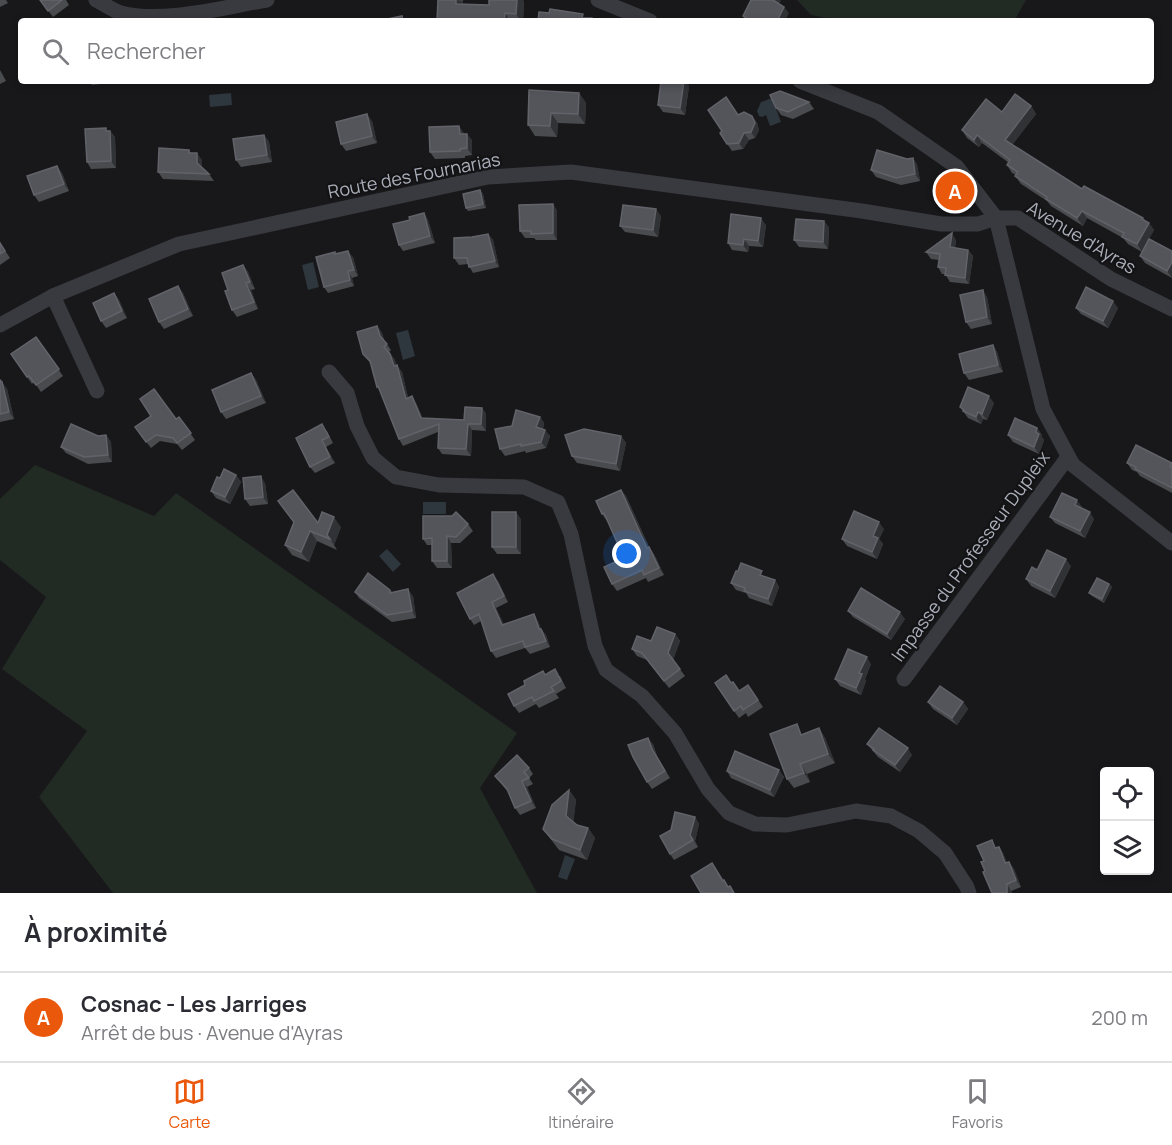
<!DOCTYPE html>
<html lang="fr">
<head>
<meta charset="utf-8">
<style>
	:root { --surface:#fff; --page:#f7f7f7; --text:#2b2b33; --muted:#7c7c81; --line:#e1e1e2; --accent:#ea580c }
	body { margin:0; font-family:Manrope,sans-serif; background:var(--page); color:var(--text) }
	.controls { position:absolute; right:18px; bottom:18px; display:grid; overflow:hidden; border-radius:6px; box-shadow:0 3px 9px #0003 }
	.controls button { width:54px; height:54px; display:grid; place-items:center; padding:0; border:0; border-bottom:2px solid var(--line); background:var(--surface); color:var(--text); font:30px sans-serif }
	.you { position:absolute; left:627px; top:554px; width:21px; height:21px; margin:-15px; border:4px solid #fff; border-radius:50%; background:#1a73e8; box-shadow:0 0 0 9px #1a73e833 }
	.badge { display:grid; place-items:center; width:39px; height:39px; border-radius:50%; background:var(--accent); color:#fff; font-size:20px; font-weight:700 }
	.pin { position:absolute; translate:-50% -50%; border:3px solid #fff; box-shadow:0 2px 6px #0006 }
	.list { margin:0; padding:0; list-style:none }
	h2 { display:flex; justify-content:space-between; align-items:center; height:78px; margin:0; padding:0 24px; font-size:26px }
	h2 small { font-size:20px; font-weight:400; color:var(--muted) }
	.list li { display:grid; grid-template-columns:39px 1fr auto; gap:18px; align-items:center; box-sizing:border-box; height:90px; padding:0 24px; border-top:2px solid var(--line) }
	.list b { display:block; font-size:22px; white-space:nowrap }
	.list p { margin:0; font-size:20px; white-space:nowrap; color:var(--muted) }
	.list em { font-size:20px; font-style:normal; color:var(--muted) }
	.icon { flex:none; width:33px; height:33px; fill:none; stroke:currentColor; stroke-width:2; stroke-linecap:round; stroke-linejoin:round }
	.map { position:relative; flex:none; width:1172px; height:893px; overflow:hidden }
	.search { position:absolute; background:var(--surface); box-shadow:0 3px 9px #0003; left:18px; right:18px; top:18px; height:66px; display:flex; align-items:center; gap:15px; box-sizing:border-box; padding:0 21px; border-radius:6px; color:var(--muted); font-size:22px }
	.sheet { height:168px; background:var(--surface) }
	nav { display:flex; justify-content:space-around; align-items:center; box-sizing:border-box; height:84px; border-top:2px solid var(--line); background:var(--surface); font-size:16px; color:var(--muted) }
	nav a { display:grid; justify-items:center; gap:3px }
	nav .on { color:var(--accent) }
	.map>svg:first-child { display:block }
</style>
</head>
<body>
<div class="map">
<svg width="1172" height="893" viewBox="0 0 1172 893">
	<rect width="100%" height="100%" fill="#18181a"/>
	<g fill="#222a24">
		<path d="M797 0H1026L1014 21H841L811 15Z"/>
		<path d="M35 465 154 516 176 493 517 733 480 788 537 893H113L39 797 87 731 2 669 46 597 0 560V499Z"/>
	</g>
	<g fill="#2e363e">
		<path d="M231 93 232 105 210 107 209 95Z"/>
		<path d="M772 98 781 122 770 126 766 115 762 117 759 116 757 111 761 102Z"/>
		<path d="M313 262 319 287 308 290 302 265Z"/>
		<path d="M408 330 415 356 403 360 396 333Z"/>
		<rect x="423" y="502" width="23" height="12"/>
		<path d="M387 549 401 564 393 572 379 556Z"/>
		<path d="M565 855 575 859 567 880 558 877Z"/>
	</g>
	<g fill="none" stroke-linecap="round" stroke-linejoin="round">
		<g stroke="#393a3f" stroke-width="15">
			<path d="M96 0C104 4 112 10 121 13 162 24 225 7 267 0"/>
			<path d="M598 0 650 21"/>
			<path d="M800 81 878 112 957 167 996 218 1043 409 1073 465 1172 543"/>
			<path d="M53 296 97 391"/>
			<path d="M0 325 53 296 179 244 488 177 571 172 862 211 941 224H978L996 218H1018L1111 279 1172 309"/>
			<path d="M329 372 347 393 357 426 373 458 396 477 439 485 524 487 558 502 571 534 595 646 606 670 642 696 675 733 708 789 729 813 755 824 787 825 856 811 891 816 919 831 945 853 967 887 969 893"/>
			<path d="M904 679 1068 457"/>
		</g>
	</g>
	<g fill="#494b4f">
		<path d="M0 0H6L8 3 0 7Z"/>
		<path d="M40 0H66L69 5 53 17Z"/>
		<path d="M438 0H463V4L489 5 524 1 523 21H437Z"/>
		<path d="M0 70 6 81 0 84Z"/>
		<path d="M90 81H119V82L92 85Z"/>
		<path d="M659 81H686L689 86 685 115 663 112 658 105 661 82Z"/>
		<path d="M579 93 586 103 585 124 558 123 557 137 535 136 528 125Z"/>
		<path d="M809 102 814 109 793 119 781 115 776 108Z"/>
		<path d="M1031 106 1036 114 1012 145 1082 189 1149 223 1154 230 1142 251H1172V278L1145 263 1140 256 1142 252 1128 244 1123 238 1087 218 1083 226 1051 206 1047 201 1021 184 1015 176 1016 175 1012 173 1007 165 1009 163 982 143 979 147 967 138 962 130 1002 112Z"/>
		<path d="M738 115 752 116 757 123 759 130 755 138 749 140 743 149 732 151 720 133Z"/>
		<path d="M372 121 377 143 346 151 341 144Z"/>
		<path d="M108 131H110L115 137 116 168 91 169 87 162Z"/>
		<path d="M464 134 472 140V155L465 156V158L435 159 430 152Z"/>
		<path d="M264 135 269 142 272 162 241 167 236 160Z"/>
		<path d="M189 150 191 153 202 160V167L209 174 214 181 163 179 158 172Z"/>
		<path d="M913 158 917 165 920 181 901 185 876 177 871 170Z"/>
		<path d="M62 173 69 191 39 202 34 195Z"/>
		<path d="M480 190 483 194 486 208 468 211 466 208Z"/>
		<path d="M553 204 557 211V240H536L534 238H525L520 231Z"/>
		<path d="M424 213 428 220 435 243 403 251 399 245 410 220Z"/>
		<path d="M661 216 658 237 625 232 620 226Z"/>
		<path d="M824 221 829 228 828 249 799 247 794 240Z"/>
		<path d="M766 225 763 247 749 246 748 252 732 250 728 243Z"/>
		<path d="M488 234 493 240 499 267 473 273 468 264 459 265 454 258 472 237Z"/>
		<path d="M956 240 955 248 968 250 973 256 969 284 950 282 945 274H942L938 267 939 260 931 259 926 252Z"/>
		<path d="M0 243 10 258 0 265Z"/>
		<path d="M336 254 353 257 358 276 352 278 354 286 328 293 324 287Z"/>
		<path d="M243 265 248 272 255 289 251 290 258 309 237 317 232 310 228 290Z"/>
		<path d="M178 286 183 293 193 316 164 329 159 322Z"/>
		<path d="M114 293 119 300 127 318 106 328 101 321Z"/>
		<path d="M987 297 992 324 971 329 966 322Z"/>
		<path d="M1076 308H1118L1108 328 1081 314Z"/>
		<path d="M377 326 382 333 384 340 391 350 389 352 395 360 396 365 402 372 408 398 416 403 423 419 464 420 482 408 486 414V431L472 430 471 456 442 454 438 448V432L403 446 399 439 381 392 377 387 371 364 363 354Z"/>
		<path d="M36 337 63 376 41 392 34 382 32 384 11 354Z"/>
		<path d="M993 345 997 352 1003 372 969 380 964 373Z"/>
		<path d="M251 373 256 380 266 403 226 419 221 412Z"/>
		<path d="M0 380 7 389 14 419 0 422Z"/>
		<path d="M994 403 987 420 983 419 981 424 968 418 960 407Z"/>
		<path d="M179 417 195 440 182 450 177 444 160 441 151 448 135 427 176 419Z"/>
		<path d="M540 417 544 423 543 429 550 436 546 448 526 453 525 451 505 456 500 449 512 426Z"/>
		<path d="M1037 428 1042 435 1041 436 1044 440 1039 454 1013 442 1008 435Z"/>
		<path d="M327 431 333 443 326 447 335 463 315 473 310 467 296 438Z"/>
		<path d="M106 435 111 442 112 462 88 464 66 453 61 447 98 436Z"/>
		<path d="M621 436 626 443 620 471 577 463 572 456Z"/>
		<path d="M1127 463H1172V493L1140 476 1137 472 1132 470Z"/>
		<path d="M236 475 241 482 230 504 216 498 211 491 220 478Z"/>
		<path d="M265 483 268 504 250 506 245 499Z"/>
		<path d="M621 490 626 496 649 547 654 554 664 575 648 582 646 578 617 591 612 584 624 558 608 521H607L602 514Z"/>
		<path d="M1082 507 1081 508 1094 519 1085 538 1055 523 1050 517Z"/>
		<path d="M521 519V554H497L492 547Z"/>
		<path d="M318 523 341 527 334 545 337 550 317 541 309 562 292 555 285 545Z"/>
		<path d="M468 524 473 531 460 543H451L452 568H437L432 561V545H427L423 539Z"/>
		<path d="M884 529 879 539 883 544 877 559 847 546 842 539Z"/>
		<path d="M1071 566 1055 598 1031 586 1026 579 1037 570Z"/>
		<path d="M767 578 775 580 779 587 772 606 749 598 746 593 736 590 731 583Z"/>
		<path d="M498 581 508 602 496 608 504 625 538 621 541 629 546 635 550 647 530 654 525 648 496 658 491 651 481 621 474 625 470 619Z"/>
		<path d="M1109 584 1112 587 1104 603 1092 596 1089 593Z"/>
		<path d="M390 590 392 592 413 596 416 618 392 622 359 598 355 592Z"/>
		<path d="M848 611 905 619 891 640 853 617Z"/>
		<path d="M675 634 680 641 673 660 685 676 669 688 647 660 637 656 632 649 651 641Z"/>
		<path d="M871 664 865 679 866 681 861 695 840 686 835 679Z"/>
		<path d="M546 674 560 676 566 688 556 694 559 698 539 708 536 704 519 713 514 706Z"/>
		<path d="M715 683H732L739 691 748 685 763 707 748 717 746 713 739 718Z"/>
		<path d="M928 702H963L968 709 957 725 933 709Z"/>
		<path d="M819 728 825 738 835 763 807 774 810 782 794 788 787 779 804 734Z"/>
		<path d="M653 744 657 756 670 778 652 789 647 782Z"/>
		<path d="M867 744 912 755 900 772 878 757Z"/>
		<path d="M529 768 533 774 529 778 533 784 527 787 536 808 520 815 515 808 508 792 495 776Z"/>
		<path d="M779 770 784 777 774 797 731 778 727 771Z"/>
		<path d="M569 790 576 800 573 822 577 825 588 828 595 838 587 860 559 850 543 829Z"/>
		<path d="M695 817 699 824 695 841 698 847 674 860 670 854Z"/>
		<path d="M997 847H999L1003 853 1007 863 1009 862 1014 869 1021 887 1011 891 1012 893H992L985 871 984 861Z"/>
	</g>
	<g fill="#313235">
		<path d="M456 0 463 1 462 13 456 4Z"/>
		<path d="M517 0H523L524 1 523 21H521L516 14Z"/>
		<path d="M773 0H780L781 1 777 7Z"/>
		<path d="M784 7 789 13 785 21H777Z"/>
		<path d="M505 13 510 21H504Z"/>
		<path d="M684 81H686L689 86 685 115 680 108Z"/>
		<path d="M579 93 586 103 585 124 578 114Z"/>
		<path d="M1031 106 1036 114 1010 148 1005 140Z"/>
		<path d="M551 113 558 123 557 137 550 126Z"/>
		<path d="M367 114 372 121 377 143 372 136Z"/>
		<path d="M752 116 757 123 759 130 755 138 751 132Z"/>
		<path d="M459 126 464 133V141L460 134Z"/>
		<path d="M106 128 110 134V131L115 137 116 168 111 161Z"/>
		<path d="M744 133 749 140 743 149 739 143Z"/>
		<path d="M467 134 472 140V155L467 148Z"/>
		<path d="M264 135 269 142 272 162 267 155Z"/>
		<path d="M977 135 982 143 979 147 974 140Z"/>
		<path d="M197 153 202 160V170L197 163Z"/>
		<path d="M913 158 917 165 920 181 915 174Z"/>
		<path d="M57 166 62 173 69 191 64 184Z"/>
		<path d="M480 190 483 194 486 208 483 204Z"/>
		<path d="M553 204 557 211V240L553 233Z"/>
		<path d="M656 209 661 216 658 237 653 230Z"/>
		<path d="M1082 211 1087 218 1083 226 1077 218Z"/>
		<path d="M424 213 428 220 435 243 430 236Z"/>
		<path d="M761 218 766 225 763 247 758 241Z"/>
		<path d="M1143 218 1147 225 1149 223 1154 230 1142 252 1137 244Z"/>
		<path d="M824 221 829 228 828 249 823 242Z"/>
		<path d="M952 233 956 240 954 254 950 247Z"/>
		<path d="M488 234 493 240 499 267 495 261Z"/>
		<path d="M744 239 749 246 748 252 743 245Z"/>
		<path d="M968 250 973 256 969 284 965 278Z"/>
		<path d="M348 251 353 257 358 276 354 270Z"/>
		<path d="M1172 262V278L1167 271Z"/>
		<path d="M243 265 248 272 255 289 250 282Z"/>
		<path d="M348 271 352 278 354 286 350 280Z"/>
		<path d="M246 283 251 290 258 309 254 302Z"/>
		<path d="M178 286 183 293 193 316 188 309Z"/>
		<path d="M983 290 987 297 992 324 987 317Z"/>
		<path d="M114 293 119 300 127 318 122 311Z"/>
		<path d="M1113 301 1118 308 1108 328 1103 321Z"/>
		<path d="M377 326 382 333 384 343 380 336Z"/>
		<path d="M993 345 997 352 1003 372 998 365Z"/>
		<path d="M390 354 395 360 398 373 394 366Z"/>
		<path d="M397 365 402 372 410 405 406 399Z"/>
		<path d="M251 373 256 380 266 403 261 396Z"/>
		<path d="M2 382 7 389 14 419 9 412Z"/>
		<path d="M412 396 416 403 425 425 421 418Z"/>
		<path d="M989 396 994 403 987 420 982 414Z"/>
		<path d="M482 408 486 414V431L481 424Z"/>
		<path d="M978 412 983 419 981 424 976 417Z"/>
		<path d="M540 417 544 423 541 434 536 427Z"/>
		<path d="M468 424 472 430 471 456 466 449Z"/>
		<path d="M1037 428 1042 435 1041 436 1044 440 1039 454 1034 447 1036 432Z"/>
		<path d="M545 430 550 436 546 448 541 442Z"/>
		<path d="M106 435 111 442 112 462 108 455Z"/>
		<path d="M621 436 626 443 620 471 616 464Z"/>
		<path d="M322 440 326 447 335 463 330 457Z"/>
		<path d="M236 475 241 482 230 504 225 497Z"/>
		<path d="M261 476 265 483 268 504 263 497Z"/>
		<path d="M621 490 626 496 652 555 647 548Z"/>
		<path d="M1077 500 1082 507 1080 511 1075 505Z"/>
		<path d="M516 512 521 519V554L516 547Z"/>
		<path d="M1090 512 1094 519 1085 538 1080 531Z"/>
		<path d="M334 517 341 527 334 545 327 535Z"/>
		<path d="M879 522 884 529 879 539 883 544 877 559 872 552 873 536Z"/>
		<path d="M310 531 317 541 309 562 301 552Z"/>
		<path d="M447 536 451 543 452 568 447 561Z"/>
		<path d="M649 547 654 554 664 575 659 568Z"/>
		<path d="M1066 559 1071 566 1055 598 1050 591Z"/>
		<path d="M493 574 498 581 508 602 504 596Z"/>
		<path d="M775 580 779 587 772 606 768 599Z"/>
		<path d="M1109 584 1112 587 1104 603 1102 599Z"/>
		<path d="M408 589 413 596 416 618 412 611Z"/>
		<path d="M492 602 496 608 507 631 502 625Z"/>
		<path d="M900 612 905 619 891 640 887 634Z"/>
		<path d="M534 614 538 621 544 636 539 629Z"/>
		<path d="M541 629 546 635 550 647 546 641Z"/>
		<path d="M675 634 680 641 673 660 668 653Z"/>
		<path d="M867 657 871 664 865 679 866 681 861 695 856 688 859 673Z"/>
		<path d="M963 702 968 709 957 725 952 718Z"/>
		<path d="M819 728 825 738 835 763 828 754Z"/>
		<path d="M648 738 653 744 657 756 670 778 652 749Z"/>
		<path d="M908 748 912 755 900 772 895 765Z"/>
		<path d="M800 764 807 774 810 782 804 773Z"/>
		<path d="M779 770 784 777 774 797 770 790Z"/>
		<path d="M522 781 527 787 536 808 531 801Z"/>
		<path d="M569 790 576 800 573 827 566 816Z"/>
		<path d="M695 817 699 824 695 841 698 847 690 835Z"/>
		<path d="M588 828 595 838 587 860 580 850Z"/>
		<path d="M999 847 1003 853 1010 870 1005 863Z"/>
		<path d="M1009 862 1014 869 1021 887 1016 880Z"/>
		<path d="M1007 884 1011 891 1012 893H1007Z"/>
	</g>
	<g fill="#54555b" stroke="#62636a" stroke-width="1.5">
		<path d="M40 0H62L48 11Z"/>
		<path d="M438 0H456V4L489 5V0H517L516 14 505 13 504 21H437Z"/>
		<path d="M751 0H773L784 7 777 21H764L761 19 759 21H751L743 16Z"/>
		<path d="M550 9 583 14 582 18H592V21H538L539 12 549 13Z"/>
		<path d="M402 16 403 21H378Z"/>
		<path d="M661 81H684L680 108 658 105Z"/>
		<path d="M529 90 579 93 578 114 551 113 550 126 528 125Z"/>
		<path d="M780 91 809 102 788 112 776 108 770 95Z"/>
		<path d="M1015 94 1031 106 1005 140 1082 189 1084 186 1143 218 1142 219 1149 223 1137 244 1122 237 1124 233 1082 211 1077 218 1046 199 1047 197 1015 176 1018 172 1007 165 1010 160 977 135 974 140 962 130 986 99 1002 112Z"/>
		<path d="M726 97 738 115 744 112 752 116 755 123 751 132 744 133 739 143 727 144 720 133 722 131 708 110Z"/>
		<path d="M367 114 372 136 341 144 336 122Z"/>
		<path d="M459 126 460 134H467V148L460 149V151L430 152 429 127Z"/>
		<path d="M106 128V131H110L111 161 87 162 85 129Z"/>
		<path d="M264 135 267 155 236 160 233 139Z"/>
		<path d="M159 148 189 150V153H197V163L209 174 158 172Z"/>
		<path d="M877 150 907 159 913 158 915 174 896 178 871 170Z"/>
		<path d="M57 166 64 184 34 195 27 176Z"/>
		<path d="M480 190 483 204 466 208 463 194Z"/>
		<path d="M553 204V233L531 234V231H520L519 205Z"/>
		<path d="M623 205 656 209 653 230 620 226Z"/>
		<path d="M424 213 430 236 399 245 393 224 410 220 409 217Z"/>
		<path d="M731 214 761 218 758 241 744 239 743 245 728 243Z"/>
		<path d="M796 219 824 221 823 242 794 240Z"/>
		<path d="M952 233 950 247 968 250 965 278 945 275 946 268 938 267 940 254 926 252Z"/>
		<path d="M488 234 495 261 469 267 467 258H454V238L472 237Z"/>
		<path d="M1149 239 1172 251V262L1167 271 1140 256Z"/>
		<path d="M0 243 5 251 0 254Z"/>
		<path d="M348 251 354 270 348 271 350 280 324 287 316 257 335 252V254Z"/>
		<path d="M243 265 250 282 246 283 254 302 232 310 225 291 228 290 222 273Z"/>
		<path d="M178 286 188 309 159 322 149 299Z"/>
		<path d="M1086 287 1113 301 1103 321 1076 308Z"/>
		<path d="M983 290 987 317 966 322 960 295Z"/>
		<path d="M114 293 122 311 101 321 93 303Z"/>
		<path d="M377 326 380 336 387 344 384 347 390 354 394 366 397 365 406 399 412 396 421 418 464 420 465 407 482 408 481 424H468L466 449 438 448 439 424 399 439 378 386 377 387 370 361 363 354 357 332Z"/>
		<path d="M36 337 59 369 36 385 29 376 27 377 11 354Z"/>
		<path d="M993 345 998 365 964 373 959 354Z"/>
		<path d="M251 373 261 396 221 412 212 390Z"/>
		<path d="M0 380 2 382 9 412 0 414Z"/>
		<path d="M968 387 989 396 982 414 978 412 976 417 963 411 964 410 960 407Z"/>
		<path d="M154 389 176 419 179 417 191 433 177 443 173 438 156 435 146 442 135 427 151 416 140 399Z"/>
		<path d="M516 410 540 417 536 427 545 430 541 442 521 446V444L500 449 495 429 512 426Z"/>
		<path d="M1015 418 1037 428 1036 432 1039 434 1034 447 1008 435Z"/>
		<path d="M71 424 98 436 106 435 108 455 84 457 61 447Z"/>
		<path d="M322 424 329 437 322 440 330 457 310 467 296 438Z"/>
		<path d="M584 429 621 436 616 464 572 456 565 435Z"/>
		<path d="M1136 445 1172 463 1170 466 1172 467V488L1135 469 1136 467 1127 463Z"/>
		<path d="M224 469 236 475 225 497 211 491 217 477 220 478Z"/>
		<path d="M261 476 263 497 245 499 243 478Z"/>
		<path d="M293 490 318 523 322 512 334 517 327 535 330 539 310 531 301 552 285 545 294 522 278 501Z"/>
		<path d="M621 490 647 548 649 547 659 568 644 575 642 570 612 584 604 567 624 558 604 513 602 514 596 501Z"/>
		<path d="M1062 493 1077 500 1075 505 1090 512 1080 531 1050 517Z"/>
		<path d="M854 511 879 522 873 536 878 538 872 552 842 539Z"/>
		<path d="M456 512 468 524 456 537 447 536V561H432V538L423 539V516H452Z"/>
		<rect x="492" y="512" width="24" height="35"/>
		<path d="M1047 550 1066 559 1050 591 1026 579 1032 567 1037 570Z"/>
		<path d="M741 563 762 571 760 575 775 580 768 599 744 591 745 588 731 583 736 571H738Z"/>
		<path d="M368 573 390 590V593L408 589 412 611 387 615 355 592Z"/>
		<path d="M493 574 504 596 492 602 502 625 534 614 539 629H541L546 641 525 647 523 641 491 651 479 614 470 619 457 593Z"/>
		<path d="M1097 578 1109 584 1102 599 1089 593Z"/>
		<path d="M861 588 900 612 887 634 848 611Z"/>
		<path d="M657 627 675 634 668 653 680 669 664 681 642 653 632 649 637 636 651 641Z"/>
		<path d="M848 649 867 657 859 673 862 674 856 688 835 679Z"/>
		<path d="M555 669 561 681 551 687 554 691 534 701 532 697 514 706 508 694 525 685 524 681 543 671 545 675Z"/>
		<path d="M726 675 731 683 733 682 739 691 748 685 758 700 743 710 741 706 734 711 715 683Z"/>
		<path d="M940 686 963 702 952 718 928 702Z"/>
		<path d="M797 724 801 735 819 728 828 754 800 764 804 773 787 779 770 734Z"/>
		<path d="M879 728 908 748 895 765 873 750 874 749 867 744Z"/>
		<path d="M648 738 652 749 665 771 647 782 633 757 628 745Z"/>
		<path d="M735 751 779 770 770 790 727 771Z"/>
		<path d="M517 755 529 768 524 772 529 778 522 781 531 801 515 808 507 789 495 776Z"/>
		<path d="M569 790 566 816 577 825 588 828 580 850 552 839 543 829 552 805Z"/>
		<path d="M675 812 695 817 690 835 693 840 670 854 660 836 671 830Z"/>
		<path d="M992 840 995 848 999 847 1005 863 1009 862 1016 880 1007 884V893H992L983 872 985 871 981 862 984 861 977 846Z"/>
		<path d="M712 863 723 881 724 880 728 887 730 886 734 893H701L691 876Z"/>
	</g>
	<g text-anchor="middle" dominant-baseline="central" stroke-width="4.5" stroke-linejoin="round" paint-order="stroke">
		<g font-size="18" fill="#abafba" stroke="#131315">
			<text transform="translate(414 175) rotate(-11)">Route des Fournarias</text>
			<text transform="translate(1082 237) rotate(31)">Avenue d'Ayras</text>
			<text transform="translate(970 556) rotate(-54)">Impasse du Professeur Dupleix</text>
		</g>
	</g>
</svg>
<div class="controls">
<button><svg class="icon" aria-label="locate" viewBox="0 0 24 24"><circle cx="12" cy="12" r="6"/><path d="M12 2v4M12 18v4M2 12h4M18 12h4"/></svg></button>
<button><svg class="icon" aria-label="layers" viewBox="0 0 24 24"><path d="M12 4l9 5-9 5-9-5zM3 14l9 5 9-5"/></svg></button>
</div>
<div class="you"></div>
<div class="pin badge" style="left:955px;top:191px">A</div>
<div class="search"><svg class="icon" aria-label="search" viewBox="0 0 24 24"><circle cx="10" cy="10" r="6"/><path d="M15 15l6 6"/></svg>Rechercher</div>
</div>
<section class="sheet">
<h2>À proximité<small></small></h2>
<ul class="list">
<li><span class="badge">A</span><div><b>Cosnac - Les Jarriges</b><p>Arrêt de bus · Avenue d'Ayras</p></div><em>200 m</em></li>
</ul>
</section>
<nav>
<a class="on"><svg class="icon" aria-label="map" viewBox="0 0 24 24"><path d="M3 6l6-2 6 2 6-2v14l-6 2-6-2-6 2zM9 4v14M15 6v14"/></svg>Carte</a>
<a><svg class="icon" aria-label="directions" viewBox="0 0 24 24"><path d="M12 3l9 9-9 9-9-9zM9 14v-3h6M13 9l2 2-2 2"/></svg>Itinéraire</a>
<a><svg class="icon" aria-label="saved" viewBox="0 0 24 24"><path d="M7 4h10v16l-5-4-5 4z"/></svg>Favoris</a>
</nav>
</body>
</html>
